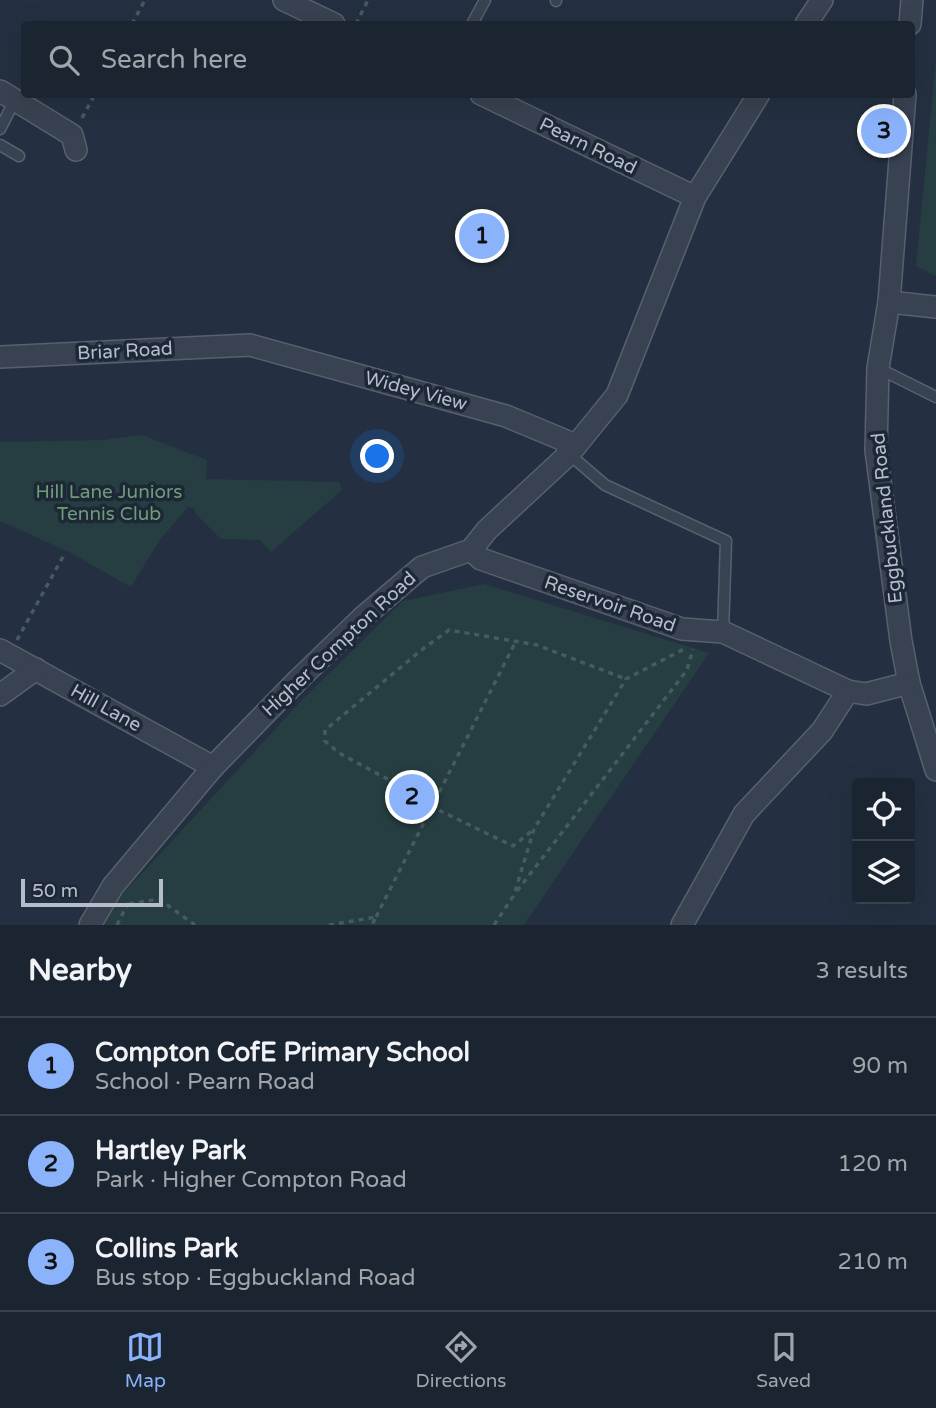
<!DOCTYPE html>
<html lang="en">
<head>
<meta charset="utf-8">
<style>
	:root { --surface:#1b2431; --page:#242c39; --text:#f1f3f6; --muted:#a0a4ab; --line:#39414d; --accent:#8ab3fc }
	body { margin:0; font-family:"Varela Round",sans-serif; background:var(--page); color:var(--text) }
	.controls { position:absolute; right:21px; bottom:21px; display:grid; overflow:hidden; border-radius:7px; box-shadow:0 7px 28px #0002 }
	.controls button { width:63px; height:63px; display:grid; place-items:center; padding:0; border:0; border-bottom:2px solid var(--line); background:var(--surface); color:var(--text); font:35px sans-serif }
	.scale { position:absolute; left:21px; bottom:18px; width:142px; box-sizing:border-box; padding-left:7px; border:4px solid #b5bdcb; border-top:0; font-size:19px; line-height:24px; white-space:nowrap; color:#b5bdcb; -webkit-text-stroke:5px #1d2736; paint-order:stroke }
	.you { position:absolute; left:378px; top:457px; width:24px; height:24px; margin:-18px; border:5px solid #fff; border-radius:50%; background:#1a73e8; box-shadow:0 0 0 10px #1a73e833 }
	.badge { display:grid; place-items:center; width:46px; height:46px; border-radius:50%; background:var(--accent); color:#111; font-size:23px; font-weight:700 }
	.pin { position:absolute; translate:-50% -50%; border:4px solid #fff; box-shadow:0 2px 7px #0006 }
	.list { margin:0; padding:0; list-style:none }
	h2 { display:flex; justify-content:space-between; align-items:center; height:91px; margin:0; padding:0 28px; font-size:30px }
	h2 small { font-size:23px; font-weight:400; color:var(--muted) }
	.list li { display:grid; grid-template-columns:46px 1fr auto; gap:21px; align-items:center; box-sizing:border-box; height:98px; padding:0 28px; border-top:2px solid var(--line) }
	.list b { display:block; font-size:26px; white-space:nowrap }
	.list p { margin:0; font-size:23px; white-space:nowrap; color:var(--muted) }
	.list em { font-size:23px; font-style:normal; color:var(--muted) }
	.icon { flex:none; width:38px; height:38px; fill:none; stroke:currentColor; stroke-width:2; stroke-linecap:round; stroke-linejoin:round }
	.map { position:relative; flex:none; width:936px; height:925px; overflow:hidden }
	.search { position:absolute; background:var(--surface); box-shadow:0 7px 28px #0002; left:21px; right:21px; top:21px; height:77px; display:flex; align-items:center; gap:18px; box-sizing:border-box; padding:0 24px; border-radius:7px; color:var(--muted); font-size:26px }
	.sheet { height:385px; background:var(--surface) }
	nav { display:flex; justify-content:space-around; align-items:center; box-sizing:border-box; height:98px; border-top:2px solid var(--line); background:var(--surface); font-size:19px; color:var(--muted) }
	nav a { display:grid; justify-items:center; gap:4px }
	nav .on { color:var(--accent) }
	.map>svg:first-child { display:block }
</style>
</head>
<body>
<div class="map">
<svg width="936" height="925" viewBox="0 0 936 925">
	<rect width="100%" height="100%" fill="#243041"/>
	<g fill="#263e42">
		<path d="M936 59V276L916 266Z"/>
		<path d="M142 435 207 460 206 479 339 482 342 490 271 552 260 540 221 539 195 513V509L188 507 159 541 131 587 67 551 0 521V442L104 440Z"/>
		<path d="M484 584 709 653 524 925H104L122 895 303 699 403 601Z"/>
	</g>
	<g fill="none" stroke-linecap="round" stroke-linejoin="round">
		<defs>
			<g id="lane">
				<path d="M556 1V0"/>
				<path d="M472 24 485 0"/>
				<path d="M0 129 15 100"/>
				<path d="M0 145 19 156"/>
				<path d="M878 368 936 397"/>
				<path d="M569 454 605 485 726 541 723 632"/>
			</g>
			<g id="street">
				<path d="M284 0 334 24"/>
				<path d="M806 24 822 0"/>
				<path d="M910 24 912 0"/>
				<path d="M0 91 72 135 76 150"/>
				<path d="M481 94 695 197"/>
				<path d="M905 94 889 302 878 368 876 450 901 641 909 683 936 770"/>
				<path d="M889 302 936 307"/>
				<path d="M0 357 250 345 506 416 566 441 569 454"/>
				<path d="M471 550 481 559 682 629 723 632 848 691 866 694 909 683"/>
				<path d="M0 650 213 767"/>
				<path d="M0 695 36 669"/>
				<path d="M90 925 113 886 213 767 298 680 362 618 422 567 471 550 487 530 569 454 617 395 695 197 759 94"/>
				<path d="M682 925 744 814 822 731 848 691"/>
			</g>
		</defs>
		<use href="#lane" stroke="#56606e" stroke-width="13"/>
		<use href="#street" stroke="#56606e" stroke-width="24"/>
		<g stroke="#455b5f" stroke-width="3.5" stroke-dasharray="5 5" stroke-linecap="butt">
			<path d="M132 24 145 0"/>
			<path d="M356 24 368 0"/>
			<path d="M82 118 95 94"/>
			<path d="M17 640 65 553"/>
			<path d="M432 803 339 753 325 741V730L424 648 449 630 537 645 626 679"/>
			<path d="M430 806 513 846 533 830"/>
			<path d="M517 891 687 670 693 649"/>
			<path d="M129 904 159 899 195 925"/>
			<path d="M376 917 516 641"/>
			<path d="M117 925 128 903"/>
			<path d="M329 925 376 917 372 925"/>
			<path d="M494 925 514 895 534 829 626 679 684 649"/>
		</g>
		<use href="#lane" stroke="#394251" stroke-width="10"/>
		<use href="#street" stroke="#394251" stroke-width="21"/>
	</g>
	<g text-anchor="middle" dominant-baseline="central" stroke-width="7" stroke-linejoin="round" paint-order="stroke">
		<g font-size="19" fill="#b5bdcb" stroke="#1d2736">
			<text transform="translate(588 146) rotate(26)">Pearn Road</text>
			<text transform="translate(125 351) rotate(-3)">Briar Road</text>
			<text transform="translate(416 391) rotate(15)">Widey View</text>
			<text transform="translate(887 518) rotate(-96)">Eggbuckland Road</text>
			<text transform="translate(610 604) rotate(19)">Reservoir Road</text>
			<text transform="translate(339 644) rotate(-43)">Higher Compton Road</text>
			<text transform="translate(106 708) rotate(29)">Hill Lane</text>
		</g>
		<g font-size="19" fill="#6b9d78" stroke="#1d2736">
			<text x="109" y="492">Hill Lane Juniors<tspan x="109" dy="22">Tennis Club</tspan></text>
		</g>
	</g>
</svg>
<div class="controls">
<button><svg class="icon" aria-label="locate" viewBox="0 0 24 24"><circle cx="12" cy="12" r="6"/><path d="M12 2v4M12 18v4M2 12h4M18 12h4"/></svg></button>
<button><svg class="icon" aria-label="layers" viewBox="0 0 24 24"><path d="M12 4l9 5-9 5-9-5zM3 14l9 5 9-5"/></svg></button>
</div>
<div class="scale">50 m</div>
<div class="you"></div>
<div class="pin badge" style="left:482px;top:236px">1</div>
<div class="pin badge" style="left:412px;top:797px">2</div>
<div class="pin badge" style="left:884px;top:131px">3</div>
<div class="search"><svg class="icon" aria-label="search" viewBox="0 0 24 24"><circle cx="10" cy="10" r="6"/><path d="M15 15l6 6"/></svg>Search here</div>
</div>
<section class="sheet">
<h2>Nearby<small>3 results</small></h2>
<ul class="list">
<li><span class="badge">1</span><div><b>Compton CofE Primary School</b><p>School · Pearn Road</p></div><em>90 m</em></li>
<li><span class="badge">2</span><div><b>Hartley Park</b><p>Park · Higher Compton Road</p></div><em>120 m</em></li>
<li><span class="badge">3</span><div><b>Collins Park</b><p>Bus stop · Eggbuckland Road</p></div><em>210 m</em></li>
</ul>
</section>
<nav>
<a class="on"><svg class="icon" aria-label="map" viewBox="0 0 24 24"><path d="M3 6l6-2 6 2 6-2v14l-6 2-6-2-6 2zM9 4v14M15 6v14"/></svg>Map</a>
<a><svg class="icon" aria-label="directions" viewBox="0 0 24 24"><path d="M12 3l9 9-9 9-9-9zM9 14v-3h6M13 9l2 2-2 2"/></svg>Directions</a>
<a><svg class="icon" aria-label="saved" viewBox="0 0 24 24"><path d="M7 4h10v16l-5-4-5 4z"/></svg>Saved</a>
</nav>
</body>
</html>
